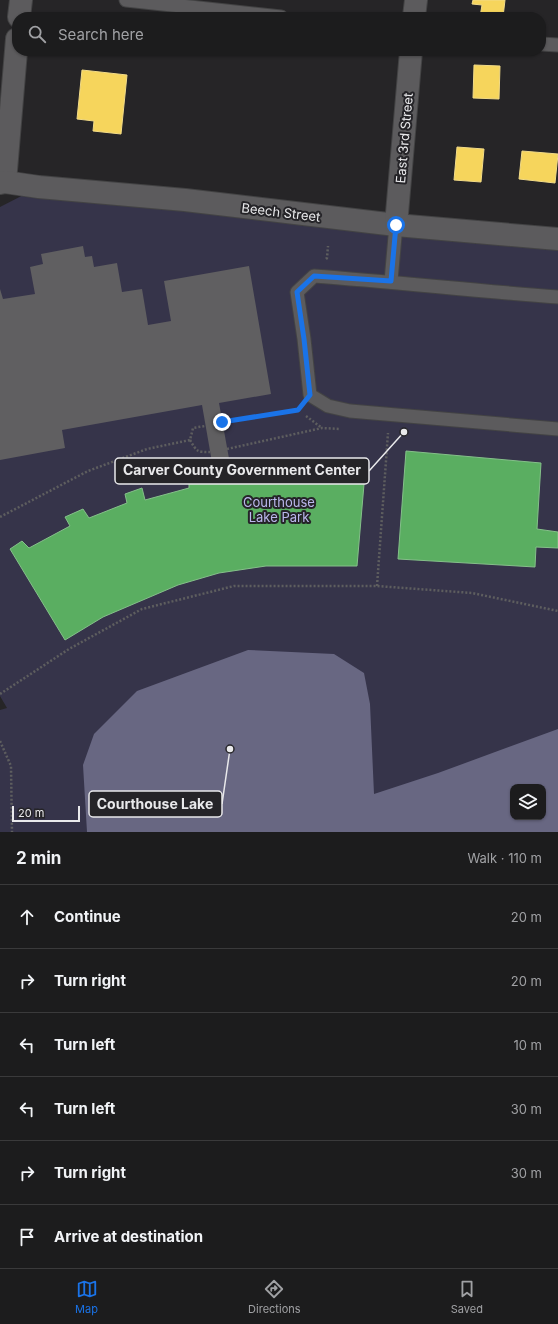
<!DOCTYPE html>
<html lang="en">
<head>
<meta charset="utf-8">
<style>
	:root { --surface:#1c1c1d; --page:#252526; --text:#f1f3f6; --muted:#a0a1a4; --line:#3a3a3b; --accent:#1a73e8 }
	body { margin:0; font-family:Inter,sans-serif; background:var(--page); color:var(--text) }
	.controls { position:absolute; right:12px; bottom:12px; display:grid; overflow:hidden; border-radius:8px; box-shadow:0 1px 3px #0004 }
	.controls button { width:36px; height:36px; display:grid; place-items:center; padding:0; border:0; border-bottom:1px solid var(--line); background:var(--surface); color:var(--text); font:20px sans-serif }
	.scale { position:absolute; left:12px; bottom:10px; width:68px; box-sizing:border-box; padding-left:4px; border:2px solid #e9e9eb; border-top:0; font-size:11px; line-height:14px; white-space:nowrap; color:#e9e9eb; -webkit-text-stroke:3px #252428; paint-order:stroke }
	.stop { position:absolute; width:12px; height:12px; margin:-9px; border:3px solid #1a73e8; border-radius:50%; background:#fff }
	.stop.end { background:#1a73e8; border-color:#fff; box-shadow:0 1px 4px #0008 }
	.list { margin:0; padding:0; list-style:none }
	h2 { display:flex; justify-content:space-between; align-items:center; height:52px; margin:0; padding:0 16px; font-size:17px }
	h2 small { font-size:13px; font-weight:400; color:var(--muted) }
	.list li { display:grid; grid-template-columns:26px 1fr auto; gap:12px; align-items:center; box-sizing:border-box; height:64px; padding:0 16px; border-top:1px solid var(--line) }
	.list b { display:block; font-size:15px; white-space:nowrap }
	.list em { font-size:13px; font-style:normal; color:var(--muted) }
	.icon { flex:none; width:22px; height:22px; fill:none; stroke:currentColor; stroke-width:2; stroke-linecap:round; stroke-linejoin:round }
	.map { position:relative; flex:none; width:558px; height:832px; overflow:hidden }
	.search { position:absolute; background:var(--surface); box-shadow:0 1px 3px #0004; left:12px; right:12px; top:12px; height:44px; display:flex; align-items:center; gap:10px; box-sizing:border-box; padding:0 14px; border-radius:16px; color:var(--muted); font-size:15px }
	.sheet { height:436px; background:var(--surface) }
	nav { display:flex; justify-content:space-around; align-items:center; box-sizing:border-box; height:56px; border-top:1px solid var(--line); background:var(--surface); font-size:11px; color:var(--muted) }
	nav a { display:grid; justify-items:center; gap:2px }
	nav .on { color:var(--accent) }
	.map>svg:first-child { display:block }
</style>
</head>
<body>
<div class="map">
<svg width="558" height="832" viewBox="0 0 558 832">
	<rect width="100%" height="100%" fill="#262527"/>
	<path fill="#36344a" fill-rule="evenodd" d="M39 187 558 236V832H0V710L7 708 0 696V207ZM513 787H543V817H513Z"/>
	<path fill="#686782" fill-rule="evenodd" d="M248 650 334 654 364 673 370 704 374 794 438 773 558 729V832H87L83 765 94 734 137 691ZM513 787H543V817H513Z"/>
	<g fill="#f6d55c" stroke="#f2db87">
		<path d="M473 0H505L503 17H480L482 5 472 4Z"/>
		<path d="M474 65 500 66 499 99 473 98Z"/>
		<path d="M82 70 127 75 121 134 93 131 94 121 77 119Z"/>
		<path d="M457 147 484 149 481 182 454 180Z"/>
		<path d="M522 151 558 154 555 183 519 179Z"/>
	</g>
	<g fill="#5aae61" stroke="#85c08a">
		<path d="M406 451 541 463 537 529 558 532V548L536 547 535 567 398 559Z"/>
		<path d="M248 460 252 472 366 461 357 566H266L219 573 178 585 103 617 65 640 10 549 22 541 29 548 70 526 65 517 83 509 89 518 127 503 125 494 142 488 145 500 189 488V474Z"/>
	</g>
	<path fill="#605f61" d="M83 246 85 257 92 256 94 267 117 263 122 292 142 289 148 325 171 321 164 281 249 266 271 394 219 403 230 464 213 468 202 405 62 430 65 448 0 460V289L3 299 35 294 30 267 43 264 41 254Z"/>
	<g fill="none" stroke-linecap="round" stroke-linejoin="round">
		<defs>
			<g id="lane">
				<path d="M126 0 281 17"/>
				<path d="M541 44 558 45"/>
				<path d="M391 281 396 225"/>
				<path d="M558 297C477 291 395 282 314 276L297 292 304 339 310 395 328 406 350 411 558 429"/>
			</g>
			<g id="street">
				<path d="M19 17 21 0"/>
				<path d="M414 17 416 0"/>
				<path d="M5 182 17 39"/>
				<path d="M0 183 5 182 39 187 185 200 396 225 558 239"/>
				<path d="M396 225 411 51"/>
			</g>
		</defs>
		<use href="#lane" stroke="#434344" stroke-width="15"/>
		<use href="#street" stroke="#434344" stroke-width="24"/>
		<g stroke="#5e5e5f" stroke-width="2.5" stroke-dasharray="2 2" stroke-linecap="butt">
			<path d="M326 259 327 258 328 246"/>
			<path d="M306 416 322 428"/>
			<path d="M222 422 299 410"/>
			<path d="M190 440C197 452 197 452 210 452"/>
			<path d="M227 449 322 428 340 429"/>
			<path d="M0 517 88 471 147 449 190 440 193 428 205 426"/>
			<path d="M377 586 388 433"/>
			<path d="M0 694 69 649 142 609 234 586H377L472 593 558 611"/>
			<path d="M0 741 11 766 12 832"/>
		</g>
		<use href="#lane" stroke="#5c5b5d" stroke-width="13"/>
		<use href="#street" stroke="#5c5b5d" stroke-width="22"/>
	</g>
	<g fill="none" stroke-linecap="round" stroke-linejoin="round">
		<path stroke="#1a73e8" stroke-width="5" d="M222 422 298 410 310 395 304 339 297 292 314 276 391 281 396 225"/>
	</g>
	<g text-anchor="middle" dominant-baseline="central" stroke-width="4" stroke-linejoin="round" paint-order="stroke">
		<g font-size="13" fill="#e9e9eb" stroke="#252428">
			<text transform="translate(404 138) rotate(-85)">East 3rd Street</text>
			<text transform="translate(281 212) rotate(7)">Beech Street</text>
		</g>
		<g font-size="13" fill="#bbb7ed" stroke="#252428">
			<text x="279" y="502">Courthouse<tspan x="279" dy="15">Lake Park</tspan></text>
		</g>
	</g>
	<path fill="none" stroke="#e9e9eb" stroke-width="1.5" d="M404 432L369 471M230 749L222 804"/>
	<g fill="#e9e9eb" stroke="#252428" stroke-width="1.5">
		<circle cx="404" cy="432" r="4"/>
		<circle cx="230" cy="749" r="4"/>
	</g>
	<g fill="#252428" stroke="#e9e9eb" stroke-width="1.5">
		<rect x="115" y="458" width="254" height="26" rx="4"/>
		<rect x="89" y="791" width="133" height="26" rx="4"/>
	</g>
	<g font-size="14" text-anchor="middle" font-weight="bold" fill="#e9e9eb">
		<text x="242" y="475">Carver County Government Center</text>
		<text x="155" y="809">Courthouse Lake</text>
	</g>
</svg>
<div class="controls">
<button><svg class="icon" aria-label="layers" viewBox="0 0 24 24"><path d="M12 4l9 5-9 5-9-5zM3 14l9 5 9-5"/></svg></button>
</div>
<div class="scale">20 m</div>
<div class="stop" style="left:396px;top:225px"></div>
<div class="stop end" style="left:222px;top:422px"></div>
<div class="search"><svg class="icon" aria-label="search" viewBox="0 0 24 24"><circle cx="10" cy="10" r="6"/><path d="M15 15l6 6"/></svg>Search here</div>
</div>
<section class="sheet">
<h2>2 min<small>Walk · 110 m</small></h2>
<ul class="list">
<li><svg class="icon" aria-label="ahead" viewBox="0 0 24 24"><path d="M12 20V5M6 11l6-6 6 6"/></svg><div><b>Continue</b></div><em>20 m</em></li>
<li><svg class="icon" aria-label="right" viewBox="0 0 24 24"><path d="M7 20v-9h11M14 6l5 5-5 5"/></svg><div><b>Turn right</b></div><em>20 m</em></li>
<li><svg class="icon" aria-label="left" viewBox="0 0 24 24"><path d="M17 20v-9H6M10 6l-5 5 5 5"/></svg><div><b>Turn left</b></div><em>10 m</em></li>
<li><svg class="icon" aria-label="left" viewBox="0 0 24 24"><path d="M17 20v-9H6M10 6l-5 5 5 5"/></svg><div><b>Turn left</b></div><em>30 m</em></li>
<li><svg class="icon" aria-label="right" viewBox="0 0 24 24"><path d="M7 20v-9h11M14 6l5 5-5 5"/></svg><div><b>Turn right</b></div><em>30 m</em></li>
<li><svg class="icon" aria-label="arrive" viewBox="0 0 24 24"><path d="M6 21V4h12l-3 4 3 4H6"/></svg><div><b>Arrive at destination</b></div></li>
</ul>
</section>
<nav>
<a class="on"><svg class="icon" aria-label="map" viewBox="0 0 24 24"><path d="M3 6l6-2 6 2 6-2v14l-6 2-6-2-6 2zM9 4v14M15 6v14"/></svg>Map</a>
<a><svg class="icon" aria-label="directions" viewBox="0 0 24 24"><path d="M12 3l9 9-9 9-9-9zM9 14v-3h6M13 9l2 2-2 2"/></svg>Directions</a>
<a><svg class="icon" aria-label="saved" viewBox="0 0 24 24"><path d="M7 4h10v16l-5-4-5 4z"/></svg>Saved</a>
</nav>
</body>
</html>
